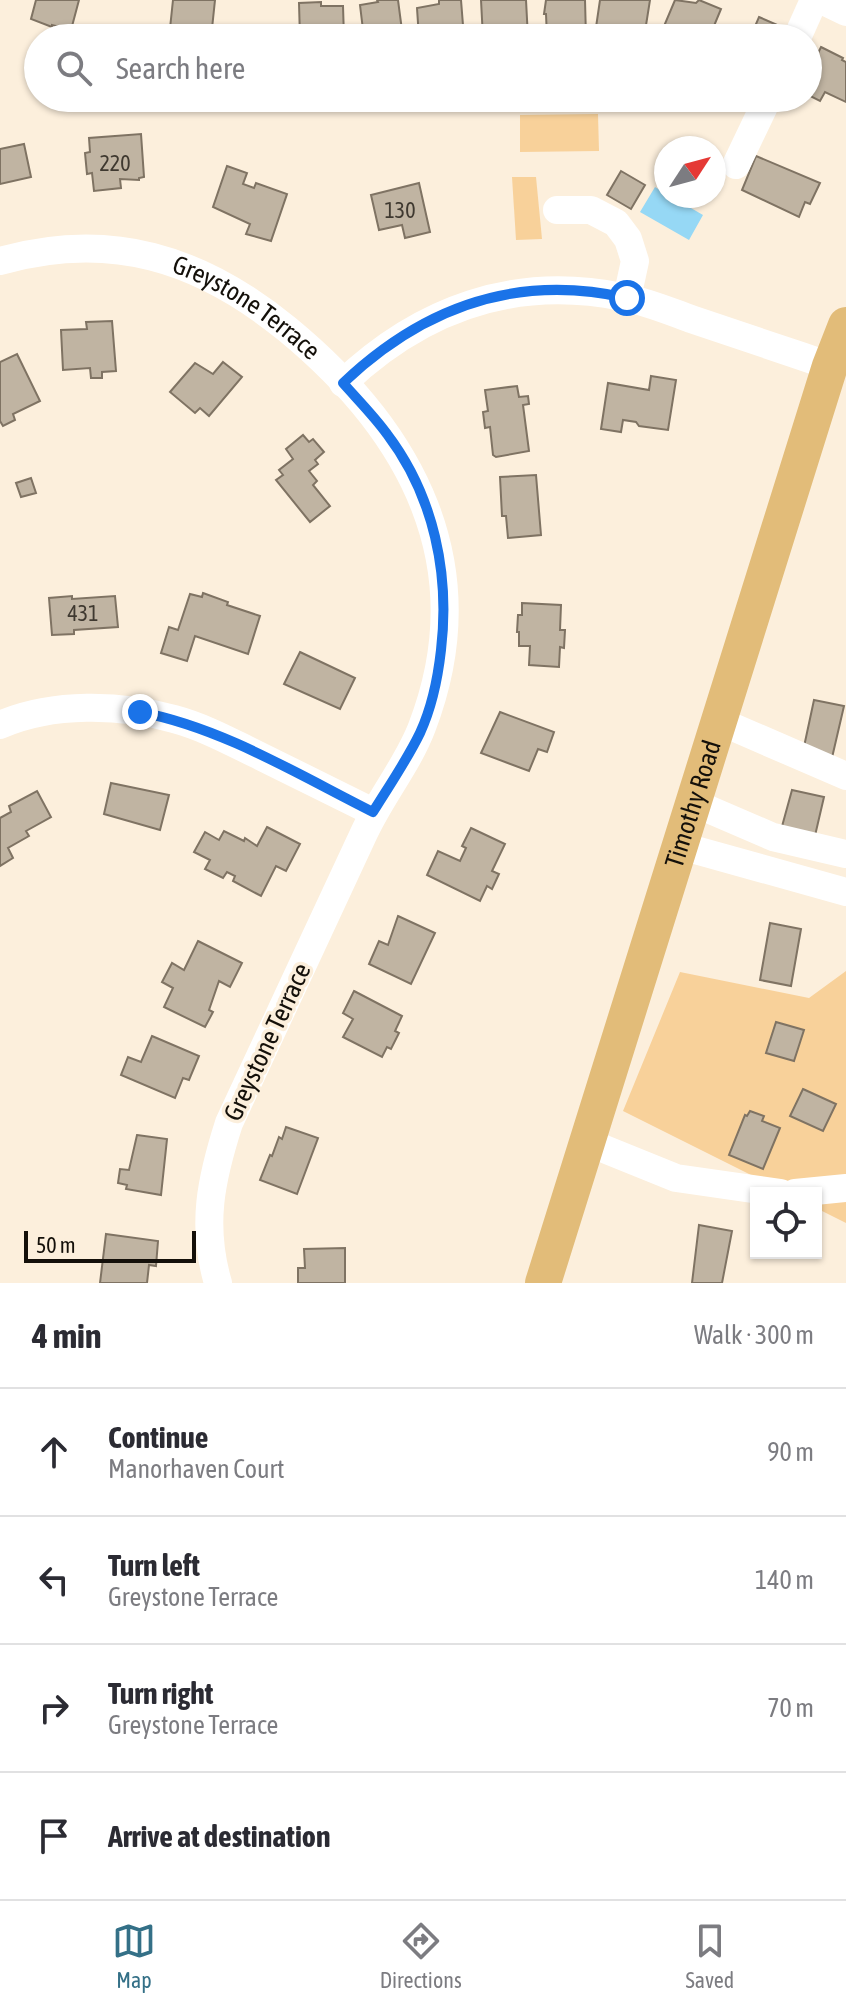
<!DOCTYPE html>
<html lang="en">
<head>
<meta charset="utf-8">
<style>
	:root { --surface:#fff; --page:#f7f7f7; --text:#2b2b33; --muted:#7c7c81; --line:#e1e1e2; --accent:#347087 }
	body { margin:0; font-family:"Asap Condensed",sans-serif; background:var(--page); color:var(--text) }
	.controls { position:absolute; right:24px; bottom:24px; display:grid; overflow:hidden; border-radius:0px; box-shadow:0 2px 6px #0004 }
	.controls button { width:72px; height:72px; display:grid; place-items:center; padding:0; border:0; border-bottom:2px solid var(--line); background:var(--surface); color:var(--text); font:40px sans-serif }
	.compass { position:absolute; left:654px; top:136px; width:72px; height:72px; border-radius:50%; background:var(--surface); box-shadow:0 2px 6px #0004; rotate:54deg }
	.scale { position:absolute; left:24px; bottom:20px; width:172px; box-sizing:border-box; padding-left:8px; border:4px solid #14100a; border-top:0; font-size:22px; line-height:28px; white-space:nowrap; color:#14100a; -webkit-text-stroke:6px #fcefdc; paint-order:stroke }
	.stop { position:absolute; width:24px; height:24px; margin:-18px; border:6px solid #1a73e8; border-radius:50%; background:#fff }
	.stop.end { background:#1a73e8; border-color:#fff; box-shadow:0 2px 8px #0008 }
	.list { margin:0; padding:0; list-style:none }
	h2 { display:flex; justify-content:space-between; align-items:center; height:104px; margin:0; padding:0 32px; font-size:34px }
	h2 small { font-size:26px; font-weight:400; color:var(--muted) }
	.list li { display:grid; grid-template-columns:52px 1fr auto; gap:24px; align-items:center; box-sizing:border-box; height:128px; padding:0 32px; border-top:2px solid var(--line) }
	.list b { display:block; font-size:30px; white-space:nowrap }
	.list p { margin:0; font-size:26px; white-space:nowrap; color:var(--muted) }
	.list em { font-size:26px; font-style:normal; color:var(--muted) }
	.icon { flex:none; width:44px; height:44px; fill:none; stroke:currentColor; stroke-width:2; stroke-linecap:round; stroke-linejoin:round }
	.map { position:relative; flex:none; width:846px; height:1283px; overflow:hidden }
	.search { position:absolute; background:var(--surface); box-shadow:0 2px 6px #0004; left:24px; right:24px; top:24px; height:88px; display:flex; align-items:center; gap:20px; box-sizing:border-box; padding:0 28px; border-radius:44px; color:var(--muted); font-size:30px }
	.sheet { height:616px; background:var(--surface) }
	nav { display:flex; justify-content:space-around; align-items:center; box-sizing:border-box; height:112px; border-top:2px solid var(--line); background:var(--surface); font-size:22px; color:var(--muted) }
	nav a { display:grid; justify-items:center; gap:4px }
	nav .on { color:var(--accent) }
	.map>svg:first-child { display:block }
</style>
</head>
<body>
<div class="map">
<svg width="846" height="1283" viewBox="0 0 846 1283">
	<rect width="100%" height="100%" fill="#fcefdc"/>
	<g fill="#f8d19a">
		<path d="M598 114 599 151 520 152V115Z"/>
		<path d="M512 177H536L542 239 516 240Z"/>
		<path d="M846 971V1223L816 1208V1193H787L623 1111 680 972 809 998Z"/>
	</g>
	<path fill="#96d8f5" d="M655 187 663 192 666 188V196H679L677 200 703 215 689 240 640 212Z"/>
	<g fill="#c0b4a2" stroke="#7f7363" stroke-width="2">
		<path d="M36 0H79L71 30 52 25V27L31 19Z"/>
		<path d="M173 0H215L211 38H169Z"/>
		<path d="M377 0H398L403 38H364L360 5 378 2Z"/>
		<path d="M439 0H461L464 38H419L417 8 439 4Z"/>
		<path d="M481 0H526L528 38H483Z"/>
		<path d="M546 0H585L586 37 547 38 546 14H544Z"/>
		<path d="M600 0H650L644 38H607L595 34Z"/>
		<path d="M675 0 696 3 699 0 721 9 709 38H659Z"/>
		<path d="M321 2V6H343L344 38H300L299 3Z"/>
		<path d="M759 17 782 27 777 38H750Z"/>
		<path d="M821 47 843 58 842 60 846 62V102L825 92 820 101 808 95V73Z"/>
		<path d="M141 134 144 177 139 178V180L120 179 121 188 94 191 92 173 87 174 85 153 90 152 89 138Z"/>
		<path d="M24 144 31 177 0 184V149Z"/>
		<path d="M756 156 820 183 810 204 805 202 799 217 742 190Z"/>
		<path d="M227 166 247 173 243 184 254 188 256 183 287 194 271 241 246 234 250 224 213 207Z"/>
		<path d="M621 171 645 185 631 209 607 195Z"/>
		<path d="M419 183 430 232 405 238 402 225 379 230 371 195Z"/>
		<path d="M112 321 116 371 102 372V378H91L90 368 63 370 61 330 87 329 86 322Z"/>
		<path d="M17 354 40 401 13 414 15 420 3 426 0 421V362Z"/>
		<path d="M223 362 242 377 209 416 200 408 195 413 170 392 195 363 213 374Z"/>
		<path d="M651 376 676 380 668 430 639 426 636 422 623 420 621 432 601 429 608 383 649 390Z"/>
		<path d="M517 386 519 397 528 396 529 404 523 405 529 451 496 457 493 455 490 427 485 428 483 412 488 411 485 390Z"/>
		<path d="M303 435 309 442 313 439 324 452 315 460 318 464 309 471 317 481 313 485 330 506 310 522 276 480 283 475 279 470 293 459 286 449Z"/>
		<path d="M536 475 541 535 508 538 506 516H502L500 477Z"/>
		<path d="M31 478 36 493 21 497 16 483Z"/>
		<path d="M203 593 228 602 227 605 260 616 248 654 195 636 187 661 161 653 169 627 178 630 190 594 202 597Z"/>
		<path d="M72 596V599L115 596 118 627 74 630V634L52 635 49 598Z"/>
		<path d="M522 603 561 605 560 630H565L564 648 560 647 559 667 529 665 530 646H519V632H517L518 615H522Z"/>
		<path d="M300 652 355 678 340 709 284 684Z"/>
		<path d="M814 700 844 706 831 762 802 756Z"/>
		<path d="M500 712 554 732 547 752 538 749 529 771 481 753Z"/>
		<path d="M111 783 169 795 160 830 104 814Z"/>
		<path d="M792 790 824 797 814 840 781 830Z"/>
		<path d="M37 791 51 817 26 831 29 836 8 848 13 858 0 866V818L11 812 9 806Z"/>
		<path d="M267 827 300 844 286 871 276 866 261 896 233 881 235 876 227 872 223 878 205 869 210 860 194 852 205 832 219 840 224 831 244 841 245 838 257 846Z"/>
		<path d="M471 828 505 844 492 871 499 874 492 889 487 886 480 901 427 875 438 851 460 861 466 848 462 846Z"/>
		<path d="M398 916 435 933 411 984 369 964 379 941 388 945Z"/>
		<path d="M770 923 801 929 791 986 760 980Z"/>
		<path d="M198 941 242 963 230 987 219 981 209 1010 213 1012 205 1027 164 1007 173 988 162 982 172 963 184 970Z"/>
		<path d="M354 991 402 1016 395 1031 399 1033 391 1049 387 1047 382 1057 343 1037 353 1019 343 1013Z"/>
		<path d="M776 1022 804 1030 794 1061 766 1053Z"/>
		<path d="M152 1036 199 1056 189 1080 183 1078 175 1098 121 1075 128 1057 141 1062Z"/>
		<path d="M803 1089 836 1104 823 1131 790 1116Z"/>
		<path d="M750 1111 764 1116 762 1121 780 1128 763 1169 729 1155 745 1115 747 1116Z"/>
		<path d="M286 1127 318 1138 297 1194 260 1180 270 1155 272 1156 279 1137 282 1139Z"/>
		<path d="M137 1135 167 1139 161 1195 126 1189 127 1185 118 1183 120 1169 129 1170Z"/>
		<path d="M699 1225 732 1231 722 1283H692Z"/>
		<path d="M106 1234 158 1241 156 1266 149 1265 147 1283H100Z"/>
		<path d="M345 1248V1283H298V1268H305L304 1249Z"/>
	</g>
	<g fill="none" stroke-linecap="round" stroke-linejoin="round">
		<g stroke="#fff" stroke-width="28">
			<path d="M821 0 846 12"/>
			<path d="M797 38 814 0"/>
			<path d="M736 165 768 98"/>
			<path d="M557 210H591L616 223 628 239 635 261 627 298"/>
			<path id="s1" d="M0 261C110 230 200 258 287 329 412 432 484 565 422 727 408 764 381 796 364 833 319 930 274 1026 229 1123 211 1179 201 1225 218 1283"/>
			<path d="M343 383C421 309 514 275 622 297 645 301 669 311 691 319 738 335 784 350 830 366"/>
			<path d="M719 721 846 776"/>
			<path d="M0 725C52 702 121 704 174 719 204 727 231 742 258 755 297 774 335 793 373 812"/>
			<path d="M694 803 773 837 846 854"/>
			<path d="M681 846 846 892"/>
			<path d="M587 1142 676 1178 781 1193"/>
			<path d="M795 1193 846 1188"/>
		</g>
		<path stroke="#e2bc79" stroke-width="36" id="s2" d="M543 1283 830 366 846 325"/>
	</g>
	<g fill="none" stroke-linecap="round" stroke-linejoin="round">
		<path stroke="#1a73e8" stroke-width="10" d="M140 712C223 728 299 775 373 812 389 786 407 760 420 733 432 707 438 677 441 650 450 574 434 496 387 434 374 416 358 400 343 383 423 307 517 273 627 298"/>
	</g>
	<g text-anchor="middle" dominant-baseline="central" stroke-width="7" stroke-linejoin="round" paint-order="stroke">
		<g font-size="22" fill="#3f3930">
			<text x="115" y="163">220</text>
			<text x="400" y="210">130</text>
			<text x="83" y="613">431</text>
		</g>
		<g font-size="26" fill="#14100a" stroke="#fcefdc">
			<text stroke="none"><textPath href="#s1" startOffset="262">Greystone Terrace</textPath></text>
			<text stroke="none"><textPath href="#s2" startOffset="502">Timothy Road</textPath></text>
			<text transform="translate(267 1042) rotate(-65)">Greystone Terrace</text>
		</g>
	</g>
</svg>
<div class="controls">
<button><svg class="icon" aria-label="locate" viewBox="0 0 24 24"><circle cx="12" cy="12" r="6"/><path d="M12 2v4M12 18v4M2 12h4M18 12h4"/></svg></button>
</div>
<svg class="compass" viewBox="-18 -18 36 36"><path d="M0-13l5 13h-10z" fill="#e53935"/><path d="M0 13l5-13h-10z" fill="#7c7c81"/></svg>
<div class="scale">50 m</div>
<div class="stop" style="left:627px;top:298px"></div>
<div class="stop end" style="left:140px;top:712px"></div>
<div class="search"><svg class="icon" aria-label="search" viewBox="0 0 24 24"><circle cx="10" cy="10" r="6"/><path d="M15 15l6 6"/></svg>Search here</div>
</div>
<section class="sheet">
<h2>4 min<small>Walk · 300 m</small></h2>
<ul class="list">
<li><svg class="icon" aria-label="ahead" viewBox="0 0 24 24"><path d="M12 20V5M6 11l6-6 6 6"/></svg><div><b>Continue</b><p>Manorhaven Court</p></div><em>90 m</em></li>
<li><svg class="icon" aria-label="left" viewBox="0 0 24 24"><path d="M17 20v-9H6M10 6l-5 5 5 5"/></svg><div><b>Turn left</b><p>Greystone Terrace</p></div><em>140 m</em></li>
<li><svg class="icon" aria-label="right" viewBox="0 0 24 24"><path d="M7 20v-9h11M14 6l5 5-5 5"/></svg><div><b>Turn right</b><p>Greystone Terrace</p></div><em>70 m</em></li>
<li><svg class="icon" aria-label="arrive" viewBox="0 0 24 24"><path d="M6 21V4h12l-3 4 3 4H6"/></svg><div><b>Arrive at destination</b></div></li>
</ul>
</section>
<nav>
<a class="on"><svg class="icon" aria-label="map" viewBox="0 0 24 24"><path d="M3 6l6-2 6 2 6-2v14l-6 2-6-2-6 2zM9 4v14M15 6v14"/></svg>Map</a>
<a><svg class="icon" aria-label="directions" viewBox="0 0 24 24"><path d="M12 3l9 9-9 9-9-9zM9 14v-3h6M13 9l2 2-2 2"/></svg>Directions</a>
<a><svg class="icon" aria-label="saved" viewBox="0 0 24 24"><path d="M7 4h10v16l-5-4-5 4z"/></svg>Saved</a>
</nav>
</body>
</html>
